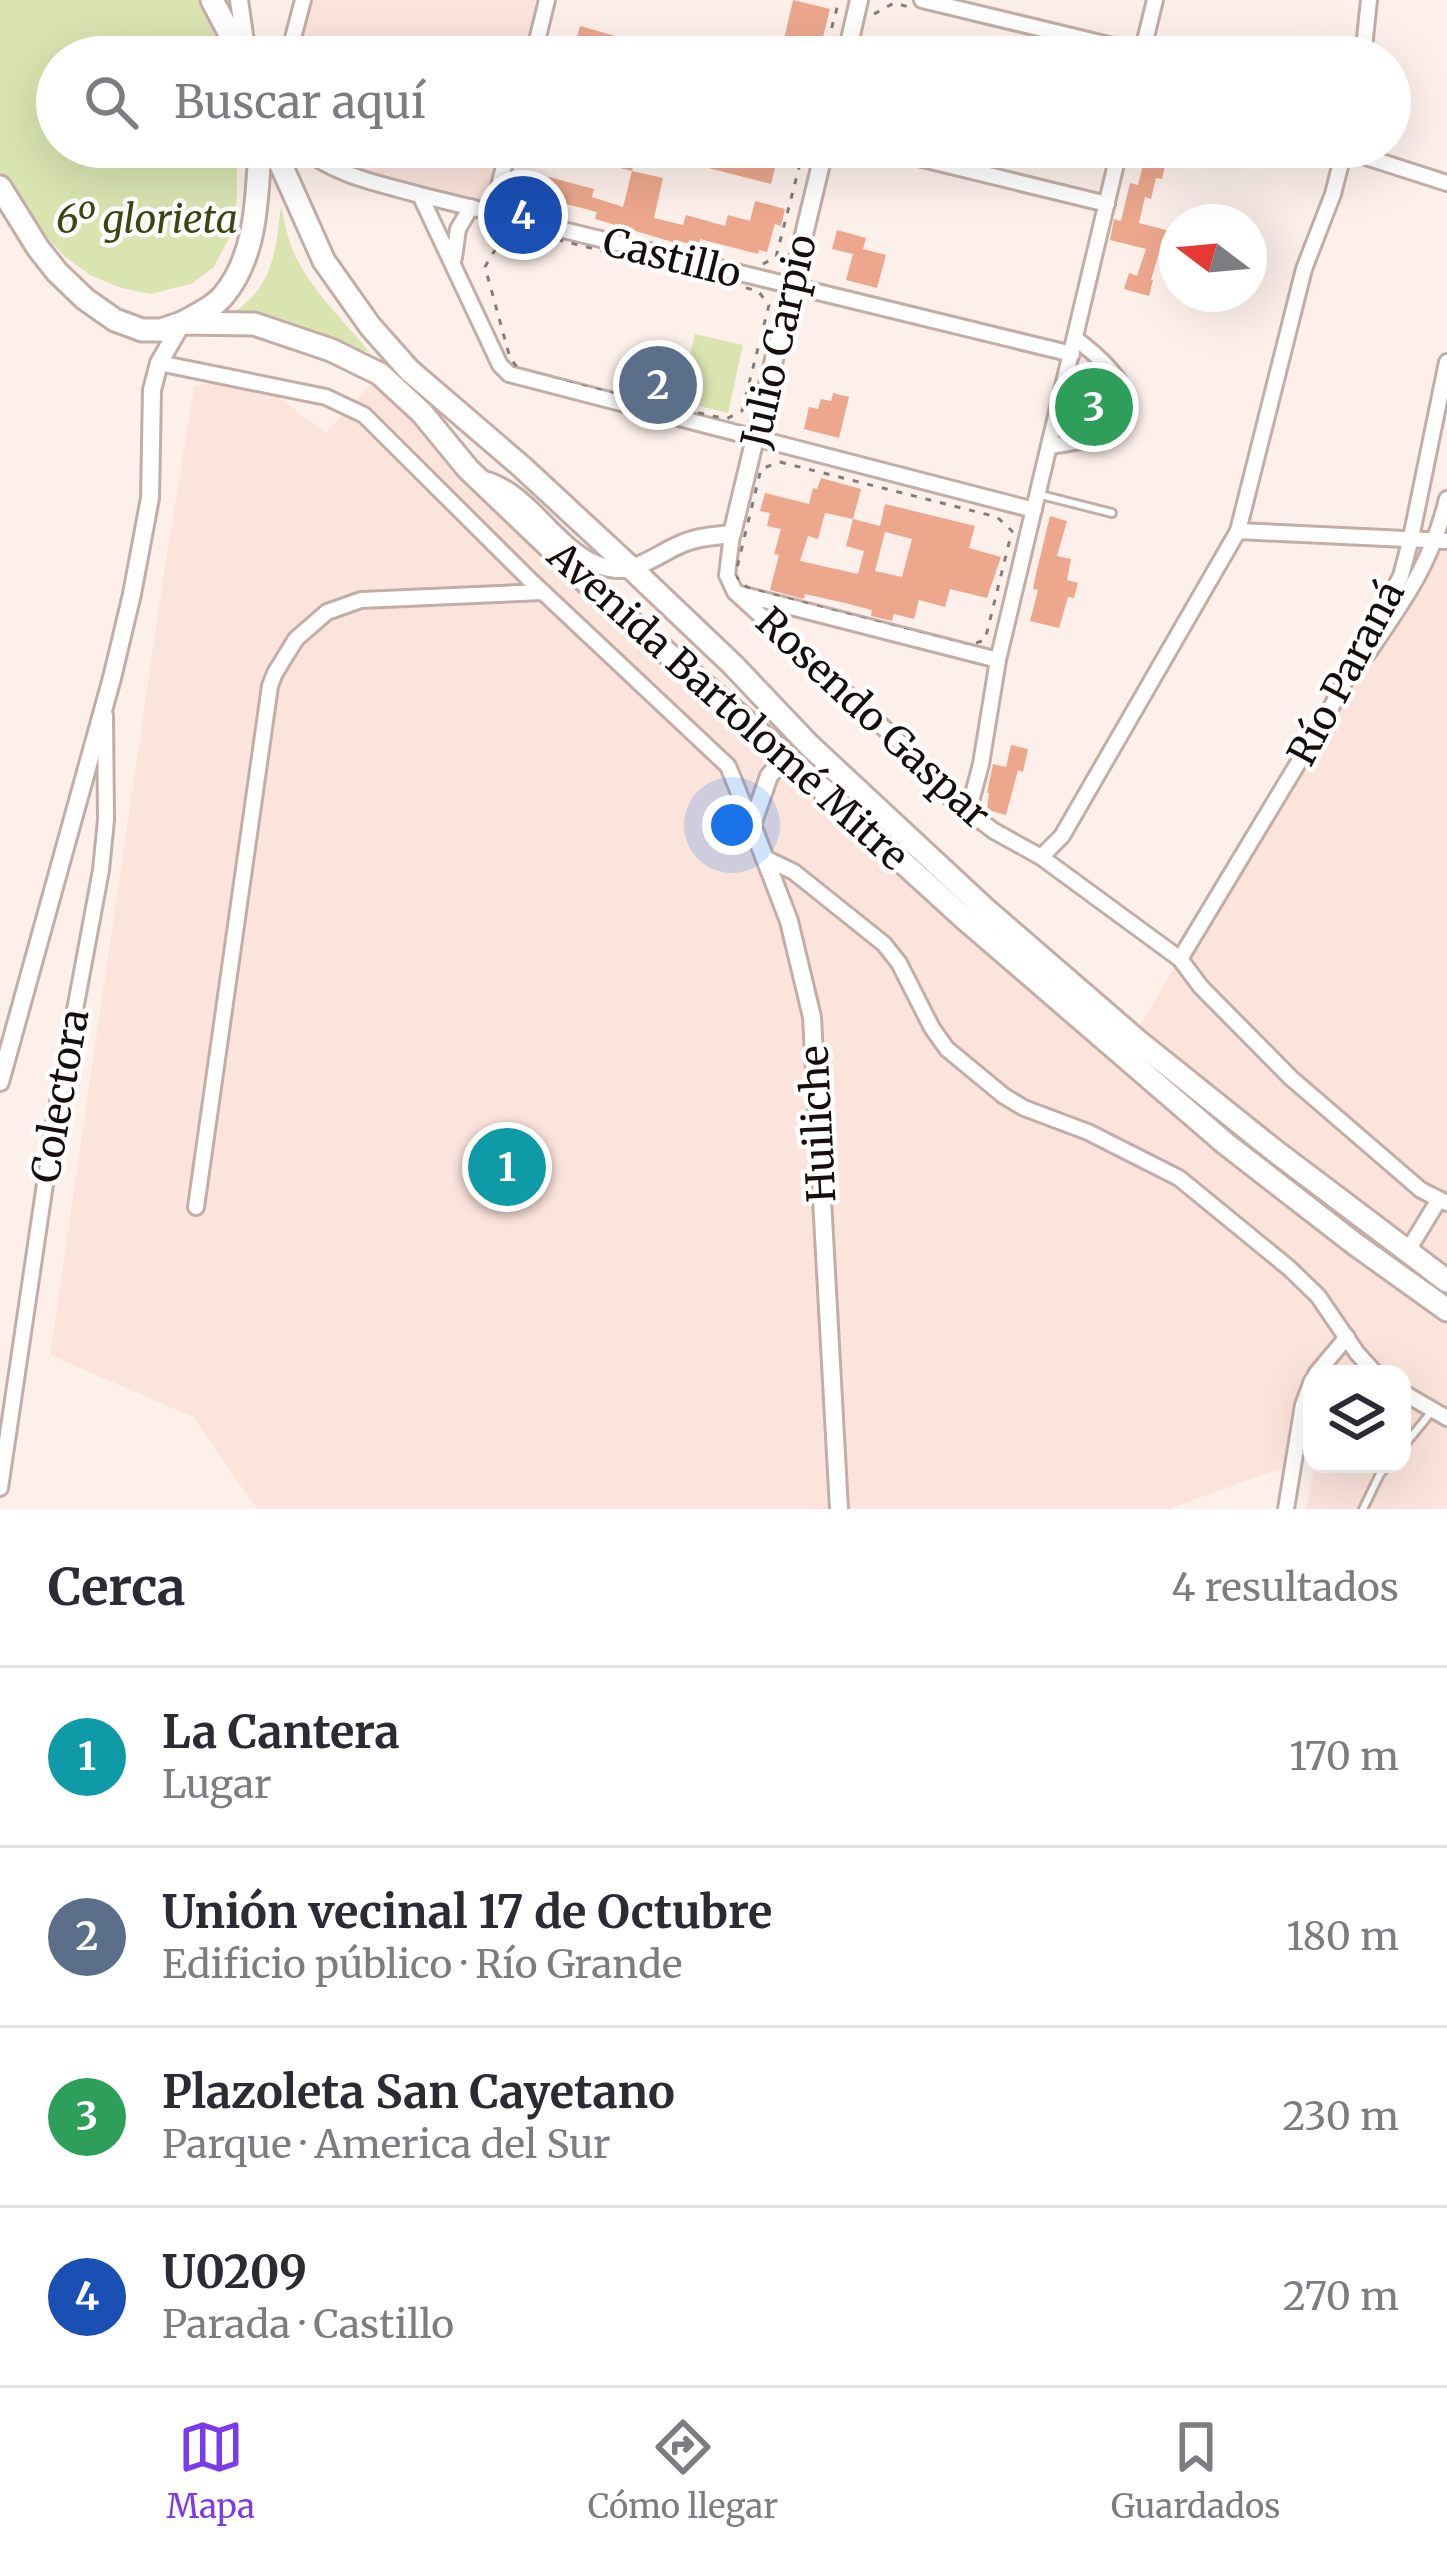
<!DOCTYPE html>
<html lang="es">
<head>
<meta charset="utf-8">
<style>
	:root { --surface:#fff; --page:#f2f2f3; --text:#2b2b33; --muted:#7c7c81; --line:#e1e1e2; --accent:#7c3aed }
	body { margin:0; font-family:Merriweather,serif; background:var(--page); color:var(--text) }
	.controls { position:absolute; right:36px; bottom:36px; display:grid; overflow:hidden; border-radius:24px; box-shadow:0 12px 48px #0002 }
	.controls button { width:108px; height:108px; display:grid; place-items:center; padding:0; border:0; border-bottom:3px solid var(--line); background:var(--surface); color:var(--text); font:60px sans-serif }
	.compass { position:absolute; left:1159px; top:204px; width:108px; height:108px; border-radius:50%; background:var(--surface); box-shadow:0 12px 48px #0002; rotate:286deg }
	.you { position:absolute; left:732px; top:825px; width:42px; height:42px; margin:-30px; border:9px solid #fff; border-radius:50%; background:#1a73e8; box-shadow:0 0 0 18px #1a73e833 }
	.badge { display:grid; place-items:center; width:78px; height:78px; border-radius:50%; background:var(--accent); color:#fff; font-size:39px; font-weight:700 }
	.pin { position:absolute; translate:-50% -50%; border:6px solid #fff; box-shadow:0 3px 12px #0006 }
	.list { margin:0; padding:0; list-style:none }
	h2 { display:flex; justify-content:space-between; align-items:center; height:156px; margin:0; padding:0 48px; font-size:51px }
	h2 small { font-size:39px; font-weight:400; color:var(--muted) }
	.list li { display:grid; grid-template-columns:78px 1fr auto; gap:36px; align-items:center; box-sizing:border-box; height:180px; padding:0 48px; border-top:3px solid var(--line) }
	.list b { display:block; font-size:45px; white-space:nowrap }
	.list p { margin:0; font-size:39px; white-space:nowrap; color:var(--muted) }
	.list em { font-size:39px; font-style:normal; color:var(--muted) }
	.icon { flex:none; width:66px; height:66px; fill:none; stroke:currentColor; stroke-width:2; stroke-linecap:round; stroke-linejoin:round }
	.map { position:relative; flex:none; width:1447px; height:1509px; overflow:hidden }
	.search { position:absolute; background:var(--surface); box-shadow:0 12px 48px #0002; left:36px; right:36px; top:36px; height:132px; display:flex; align-items:center; gap:30px; box-sizing:border-box; padding:0 42px; border-radius:66px; color:var(--muted); font-size:45px }
	.sheet { height:876px; background:var(--surface) }
	nav { display:flex; justify-content:space-around; align-items:center; box-sizing:border-box; height:168px; border-top:3px solid var(--line); background:var(--surface); font-size:33px; color:var(--muted) }
	nav a { display:grid; justify-items:center; gap:6px }
	nav .on { color:var(--accent) }
	.map>svg:first-child { display:block }
</style>
</head>
<body>
<div class="map">
<svg width="1447" height="1509" viewBox="0 0 1447 1509">
	<rect width="100%" height="100%" fill="#fdf0eb"/>
	<g fill="#fbe4dc">
		<path d="M303 0H547L533 57H288Z"/>
		<path d="M301 147H509L492 213 342 174Z"/>
		<path d="M245 372 326 433 380 374 468 469 1124 1054 1401 576 1411 538 1447 541V1509H1306L1315 1464H1402V1374H1312V1457L1169 1509H257L193 1417 50 1355 166 559 194 387Z"/>
	</g>
	<g fill="#d9e4b1">
		<path d="M0 0H199L206 9 224 57H57V147H237V198L230 236 214 267 191 284 150 294 121 288 90 275 64 256 37 226 0 176Z"/>
		<path d="M281 206C284 218 286 231 290 243 305 285 343 319 370 353L274 317 236 311C274 284 276 249 281 206Z"/>
		<path d="M695 334 743 345 728 413 679 401Z"/>
		<path d="M1099 373 1112 382 1114 401 1106 427C1090 433 1082 425 1074 412 1078 393 1076 375 1099 373Z"/>
	</g>
	<g fill="#eca78d" fill-rule="evenodd">
		<path d="M793 0 830 9 818 57H780Z"/>
		<path d="M580 26 637 42 638 38 691 53 690 57H584L572 54Z"/>
		<path d="M556 147H638L632 171 555 152Z"/>
		<path d="M647 147H773L780 149 771 184 646 152Z"/>
		<path d="M1145 157 1166 162 1162 179 1156 178 1151 199 1145 197 1139 223 1170 231 1166 247 1161 246 1151 280H1153L1149 296 1124 289 1129 273 1137 276 1146 249 1110 240 1114 219 1121 221 1130 183 1138 185Z"/>
		<path d="M632 171 663 178 654 218 683 225 686 215 725 226 728 215 750 221 755 201 785 209 781 226 775 224 767 252 759 250 758 254 700 239 699 243 689 240V244L676 240V243L595 219 597 212 543 198 549 177 594 189 592 197 623 207Z"/>
		<path d="M837 230 866 238 863 249 886 255 877 288 846 280 853 254 832 249Z"/>
		<path d="M641 369 678 377 673 399 637 391Z"/>
		<path d="M833 393 849 397 839 438 804 429 809 407 818 409 821 399 831 401Z"/>
		<path d="M821 478 861 489 853 519 880 526 885 504 975 526 969 548 1001 557 987 598 950 589 945 607 919 600 914 619 894 614 892 621 871 616 872 610 845 603 805 594 804 599 770 590 779 555 774 554 781 529 767 526 770 513 760 511 765 493 809 504 813 488 817 489ZM825 513 853 519 846 546 864 551 858 574 800 561 808 536 818 539ZM885 532 912 539 902 577 875 571Z"/>
		<path d="M1050 516 1067 521 1057 556 1071 559 1067 580 1078 583 1074 598 1068 597 1059 628 1030 621 1038 590 1033 589 1036 574Z"/>
		<path d="M1011 745 1028 749 1023 772 1018 770 1006 815 987 810 989 793H987L993 764 1006 767Z"/>
	</g>
	<g fill="none" stroke-linecap="round" stroke-linejoin="round">
		<defs>
			<g id="service">
				<path d="M1041 495 1112 513"/>
				<path d="M1402 1448 1433 1410"/>
				<path d="M1363 1509 1380 1474 1389 1464"/>
			</g>
			<g id="minor">
				<path d="M922 0 1142 53"/>
				<path d="M288 57 303 0"/>
				<path d="M533 57 547 0"/>
				<path d="M1141 57 1155 0"/>
				<path d="M1363 57 1369 0"/>
				<path d="M301 147C335 176 377 183 420 195L1072 354"/>
				<path d="M873 147 1107 204"/>
				<path d="M1344 150 1447 183"/>
				<path d="M420 195 500 365 509 374 1034 510"/>
				<path d="M492 213 509 147"/>
				<path d="M454 258 458 229 471 207"/>
				<path d="M159 363 326 397 364 415 529 579 728 766 752 825"/>
				<path d="M1049 446C1146 435 1150 395 1076 339"/>
				<path d="M1238 531 1447 541"/>
				<path d="M732 534 727 575 735 592 908 750 950 798 994 831 1041 857 1180 959 1201 987 1291 1078 1421 1190 1447 1203"/>
				<path d="M740 594 998 660"/>
				<path d="M1368 653C1405 599 1431 564 1447 499"/>
				<path d="M968 813 981 764 998 660 1120 147"/>
				<path d="M763 857 794 872 884 944 899 963 932 1028 947 1049 1004 1096 1024 1108 1088 1132 1179 1178 1289 1268 1318 1296 1357 1353 1376 1374"/>
				<path d="M1041 857 1062 836 1238 531 1304 269 1333 194 1345 147"/>
				<path d="M1180 959 1327 715 1401 576 1411 538 1447 362"/>
				<path d="M196 1207 270 686 275 673 296 639 327 612 361 600 543 592"/>
				<path d="M1407 1252 1438 1201"/>
				<path d="M1316 1374 1347 1337"/>
				<path d="M1402 1392 1447 1418"/>
				<path d="M0 1488 54 1123 101 870 106 820 105 715"/>
				<path d="M1286 1509 1303 1405 1312 1381"/>
			</g>
			<g id="tertiary">
				<path d="M239 0 247 56"/>
				<path d="M846 57 859 0"/>
				<path d="M484 480C537 494 560 564 616 569 641 571 663 550 686 542 701 536 716 536 732 534L825 147"/>
				<path d="M786 756 769 776 752 825 789 921 812 1017 839 1509"/>
				<path d="M0 1082 112 678 132 594 150 498 152 390 159 363 182 323"/>
			</g>
			<g id="primary">
				<path d="M212 0 242 57"/>
				<path d="M273 147 324 261 370 326 409 370 522 467 631 568 733 665 809 745 984 908 1139 1042 1275 1151 1447 1281"/>
				<path d="M0 187 38 248 57 272 85 299 115 320 142 330H161L182 323 254 324 331 350 380 374 422 413 468 469 602 597 786 756 965 919 1226 1144 1355 1244 1447 1310"/>
				<path d="M182 323C196 315 213 308 223 296 257 256 257 197 260 147"/>
			</g>
		</defs>
		<use href="#service" stroke="#c2aea7" stroke-width="12"/>
		<use href="#minor" stroke="#c2aea7" stroke-width="20"/>
		<use href="#tertiary" stroke="#c2aea7" stroke-width="22"/>
		<use href="#primary" stroke="#c2aea7" stroke-width="27"/>
		<g stroke="#857b78" stroke-width="3" stroke-dasharray="6 9" stroke-linecap="butt">
			<path d="M874 14 894 3 909 7"/>
			<path d="M824 57 838 4 835 0"/>
			<path d="M528 232 758 291 769 305 742 411 726 419 521 372 510 358 485 267C496 246 504 236 528 232Z"/>
			<path d="M763 264 776 257 803 152 799 147"/>
			<path d="M780 462 997 517 1012 531 985 640 966 646 748 588 735 576 761 469Z"/>
		</g>
		<use href="#service" stroke="#fff" stroke-width="6"/>
		<use href="#minor" stroke="#fff" stroke-width="14"/>
		<use href="#tertiary" stroke="#fff" stroke-width="16"/>
		<use href="#primary" stroke="#fff" stroke-width="21"/>
	</g>
	<g text-anchor="middle" dominant-baseline="central" stroke-width="9" stroke-linejoin="round" paint-order="stroke">
		<g font-size="39" font-style="italic" fill="#3d4513" stroke="#fff">
			<text x="147" y="219">6º glorieta</text>
		</g>
		<g font-size="39" fill="#150e0c" stroke="#fff">
			<text transform="translate(672 258) rotate(14)">Castillo</text>
			<text transform="translate(779 341) rotate(-77)">Julio Carpio</text>
			<text transform="translate(1346 673) rotate(-62)">Río Paraná</text>
			<text transform="translate(728 706) rotate(42)">Avenida Bartolomé Mitre</text>
			<text transform="translate(873 718) rotate(43)">Rosendo Gaspar</text>
			<text transform="translate(60 1096) rotate(-80)">Colectora</text>
			<text transform="translate(818 1124) rotate(-93)">Huiliche</text>
		</g>
	</g>
</svg>
<div class="controls">
<button><svg class="icon" aria-label="layers" viewBox="0 0 24 24"><path d="M12 4l9 5-9 5-9-5zM3 14l9 5 9-5"/></svg></button>
</div>
<svg class="compass" viewBox="-18 -18 36 36"><path d="M0-13l5 13h-10z" fill="#e53935"/><path d="M0 13l5-13h-10z" fill="#7c7c81"/></svg>
<div class="you"></div>
<div class="pin badge" style="left:507px;top:1167px;background:#0f9aa8">1</div>
<div class="pin badge" style="left:658px;top:385px;background:#5c6f8a">2</div>
<div class="pin badge" style="left:1094px;top:407px;background:#2e9e5b">3</div>
<div class="pin badge" style="left:523px;top:215px;background:#1a4fb4">4</div>
<div class="search"><svg class="icon" aria-label="search" viewBox="0 0 24 24"><circle cx="10" cy="10" r="6"/><path d="M15 15l6 6"/></svg>Buscar aquí</div>
</div>
<section class="sheet">
<h2>Cerca<small>4 resultados</small></h2>
<ul class="list">
<li><span class="badge" style="background:#0f9aa8">1</span><div><b>La Cantera</b><p>Lugar</p></div><em>170 m</em></li>
<li><span class="badge" style="background:#5c6f8a">2</span><div><b>Unión vecinal 17 de Octubre</b><p>Edificio público · Río Grande</p></div><em>180 m</em></li>
<li><span class="badge" style="background:#2e9e5b">3</span><div><b>Plazoleta San Cayetano</b><p>Parque · America del Sur</p></div><em>230 m</em></li>
<li><span class="badge" style="background:#1a4fb4">4</span><div><b>U0209</b><p>Parada · Castillo</p></div><em>270 m</em></li>
</ul>
</section>
<nav>
<a class="on"><svg class="icon" aria-label="map" viewBox="0 0 24 24"><path d="M3 6l6-2 6 2 6-2v14l-6 2-6-2-6 2zM9 4v14M15 6v14"/></svg>Mapa</a>
<a><svg class="icon" aria-label="directions" viewBox="0 0 24 24"><path d="M12 3l9 9-9 9-9-9zM9 14v-3h6M13 9l2 2-2 2"/></svg>Cómo llegar</a>
<a><svg class="icon" aria-label="saved" viewBox="0 0 24 24"><path d="M7 4h10v16l-5-4-5 4z"/></svg>Guardados</a>
</nav>
</body>
</html>
